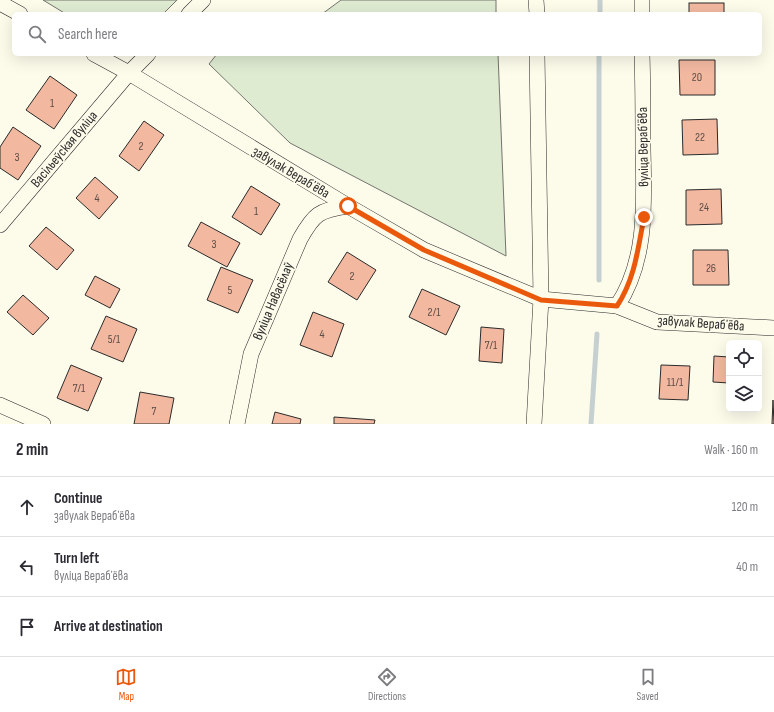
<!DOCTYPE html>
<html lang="en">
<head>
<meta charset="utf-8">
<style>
	:root { --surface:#fff; --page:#f7f7f7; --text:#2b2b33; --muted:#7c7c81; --line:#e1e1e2; --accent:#ea580c }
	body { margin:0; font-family:"Sofia Sans Condensed",sans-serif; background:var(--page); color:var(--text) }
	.controls { position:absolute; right:12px; bottom:12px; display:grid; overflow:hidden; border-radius:6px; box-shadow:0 4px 16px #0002 }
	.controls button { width:36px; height:36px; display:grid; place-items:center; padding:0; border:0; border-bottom:1px solid var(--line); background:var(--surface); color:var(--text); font:20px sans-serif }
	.stop { position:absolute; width:12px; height:12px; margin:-9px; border:3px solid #ea580c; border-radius:50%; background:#fff }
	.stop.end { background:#ea580c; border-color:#fff; box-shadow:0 1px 4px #0008 }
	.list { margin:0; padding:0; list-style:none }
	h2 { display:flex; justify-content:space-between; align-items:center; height:52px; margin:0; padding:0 16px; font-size:17px }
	h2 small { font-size:13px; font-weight:400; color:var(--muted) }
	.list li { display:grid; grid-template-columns:26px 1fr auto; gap:12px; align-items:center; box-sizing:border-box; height:60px; padding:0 16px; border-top:1px solid var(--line) }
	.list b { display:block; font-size:15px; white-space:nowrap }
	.list p { margin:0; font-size:13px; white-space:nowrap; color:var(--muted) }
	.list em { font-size:13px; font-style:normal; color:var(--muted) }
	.icon { flex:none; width:22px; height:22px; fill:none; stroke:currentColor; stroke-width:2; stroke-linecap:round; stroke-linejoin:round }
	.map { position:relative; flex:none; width:774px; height:424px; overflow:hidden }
	.search { position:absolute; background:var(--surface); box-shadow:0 4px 16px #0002; left:12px; right:12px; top:12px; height:44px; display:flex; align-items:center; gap:10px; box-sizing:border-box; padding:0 14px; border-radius:6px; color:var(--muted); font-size:15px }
	.sheet { height:232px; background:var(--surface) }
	nav { display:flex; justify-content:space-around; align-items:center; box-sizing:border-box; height:56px; border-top:1px solid var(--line); background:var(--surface); font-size:11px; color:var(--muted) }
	nav a { display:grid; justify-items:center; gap:2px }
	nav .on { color:var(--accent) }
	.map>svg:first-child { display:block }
</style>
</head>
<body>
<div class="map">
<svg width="774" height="424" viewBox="0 0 774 424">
	<rect width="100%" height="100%" fill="#fdfbea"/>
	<g fill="#deebd1" stroke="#74746e">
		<path d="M43 0H177L163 14H66Z"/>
		<path d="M341 0H496V14H322Z"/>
		<path d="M217 54H498L506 256 290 143 209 64Z"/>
	</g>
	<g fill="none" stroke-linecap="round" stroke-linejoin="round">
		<g stroke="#c7d0d0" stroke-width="5">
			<path d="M600 14V0"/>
			<path d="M599 280V54"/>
			<path d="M591 424 597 334"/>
		</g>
	</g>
	<g fill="#f2b8a0" stroke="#2b2b2b">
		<rect x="689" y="3" width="35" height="11"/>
		<path d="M679 60H715V95H680Z"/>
		<path d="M50 76 77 95 54 129 26 110Z"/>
		<path d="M717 119 718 154 683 155 682 120Z"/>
		<path d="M144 121 164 135 139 171 119 156Z"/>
		<path d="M13 127 41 146 18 180 0 168V147Z"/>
		<path d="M95 177 118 197 99 219 76 198Z"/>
		<path d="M251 186 280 204 261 235 232 217Z"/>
		<path d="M721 189 722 224 686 225V190Z"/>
		<path d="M201 222 240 243 227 267 188 246Z"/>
		<path d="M46 227 74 250 57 270 29 246Z"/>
		<path d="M693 250H728L729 285H693Z"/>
		<path d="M347 252 376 270 357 300 328 282Z"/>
		<path d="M221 267 253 280 238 313 207 300Z"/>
		<path d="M95 276 120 289 110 308 85 295Z"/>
		<path d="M422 289 460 306 446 335 409 317Z"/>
		<path d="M23 295 49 318 33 335 7 312Z"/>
		<path d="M313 312 344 324 332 357 300 345Z"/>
		<path d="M106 316 137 329 123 362 91 349Z"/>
		<path d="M481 327 504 329 502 363 479 361Z"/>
		<path d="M714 356 729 357V383L713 382Z"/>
		<path d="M71 365 102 378 88 411 57 398Z"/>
		<path d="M661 365 690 366 688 400 659 399Z"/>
		<path d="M140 392 174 398 169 424H134Z"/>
		<path d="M773 400 774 424H772Z"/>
		<path d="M275 412 301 419 300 424H272Z"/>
		<path d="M334 417 375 420 374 424H334Z"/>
	</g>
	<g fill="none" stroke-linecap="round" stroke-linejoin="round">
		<defs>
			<g id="minor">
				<path d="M536 0 537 14"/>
				<path d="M642 0V14"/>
				<path d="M0 3 20 14"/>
				<path d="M189 14 203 0"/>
				<path d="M94 54 129 73 348 206 424 250 541 299 617 306 657 322 774 328"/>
				<path d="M0 225 129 73 148 54"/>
				<path d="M617 306C648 260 644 201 643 149 643 117 643 86 642 54"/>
				<path d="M0 405 43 424"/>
				<path d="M237 424 251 354 300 239C314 214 319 210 348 206"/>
				<path d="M534 424 541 299 537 54"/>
			</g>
		</defs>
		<use href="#minor" stroke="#2b2b2b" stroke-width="16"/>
		<use href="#minor" stroke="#fdfbea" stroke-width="15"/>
	</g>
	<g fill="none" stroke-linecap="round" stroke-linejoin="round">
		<path stroke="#ea580c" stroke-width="5" d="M348 206 424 250 541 300 617 306C635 279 638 248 644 217"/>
	</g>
	<g text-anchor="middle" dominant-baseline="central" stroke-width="3" stroke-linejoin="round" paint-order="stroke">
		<g font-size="12" fill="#5d4e48">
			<text x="697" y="77">20</text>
			<text x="52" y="103">1</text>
			<text x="700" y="137">22</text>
			<text x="141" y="146">2</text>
			<text x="17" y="157">3</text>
			<text x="97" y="198">4</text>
			<text x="704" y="207">24</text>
			<text x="256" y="211">1</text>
			<text x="214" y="244">3</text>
			<text x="711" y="268">26</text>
			<text x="352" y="276">2</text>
			<text x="230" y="290">5</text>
			<text x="434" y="312">2/1</text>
			<text x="322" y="334">4</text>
			<text x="114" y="339">5/1</text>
			<text x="491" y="345">7/1</text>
			<text x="675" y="382">11/1</text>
			<text x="79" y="388">7/1</text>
			<text x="154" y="411">7</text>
		</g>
		<g font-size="14" fill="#2b2b2b" stroke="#fdfbea">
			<text transform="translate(643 147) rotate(-91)">вуліца Верабʼёва</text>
			<text transform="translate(64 149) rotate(-50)">Васільеўская вуліца</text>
			<text transform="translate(291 172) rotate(31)">завулак Верабʼёва</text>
			<text transform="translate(273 301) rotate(-67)">вуліца Навасёлаў</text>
			<text transform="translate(701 323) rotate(4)">завулак Верабʼёва</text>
		</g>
	</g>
</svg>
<div class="controls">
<button><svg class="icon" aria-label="locate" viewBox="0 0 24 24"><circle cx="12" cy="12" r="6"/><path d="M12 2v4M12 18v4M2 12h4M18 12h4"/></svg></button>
<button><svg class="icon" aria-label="layers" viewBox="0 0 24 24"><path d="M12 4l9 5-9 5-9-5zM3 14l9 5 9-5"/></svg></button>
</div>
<div class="stop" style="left:348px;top:206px"></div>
<div class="stop end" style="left:644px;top:217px"></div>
<div class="search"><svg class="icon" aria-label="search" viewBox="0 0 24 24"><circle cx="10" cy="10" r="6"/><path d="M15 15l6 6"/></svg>Search here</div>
</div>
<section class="sheet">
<h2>2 min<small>Walk · 160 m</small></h2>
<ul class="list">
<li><svg class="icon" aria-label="ahead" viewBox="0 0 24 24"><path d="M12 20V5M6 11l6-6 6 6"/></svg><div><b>Continue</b><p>завулак Верабʼёва</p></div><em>120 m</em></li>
<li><svg class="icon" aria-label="left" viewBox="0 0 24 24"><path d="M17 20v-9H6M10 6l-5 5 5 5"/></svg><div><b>Turn left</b><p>вуліца Верабʼёва</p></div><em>40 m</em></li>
<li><svg class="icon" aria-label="arrive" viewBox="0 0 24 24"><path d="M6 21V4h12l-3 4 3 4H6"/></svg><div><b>Arrive at destination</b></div></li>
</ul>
</section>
<nav>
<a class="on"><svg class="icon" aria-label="map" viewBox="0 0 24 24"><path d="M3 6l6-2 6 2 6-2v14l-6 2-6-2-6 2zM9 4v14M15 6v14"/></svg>Map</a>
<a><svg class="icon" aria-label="directions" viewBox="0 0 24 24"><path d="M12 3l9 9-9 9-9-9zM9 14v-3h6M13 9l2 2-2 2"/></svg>Directions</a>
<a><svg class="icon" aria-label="saved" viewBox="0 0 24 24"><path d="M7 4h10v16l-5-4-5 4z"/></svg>Saved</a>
</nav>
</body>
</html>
